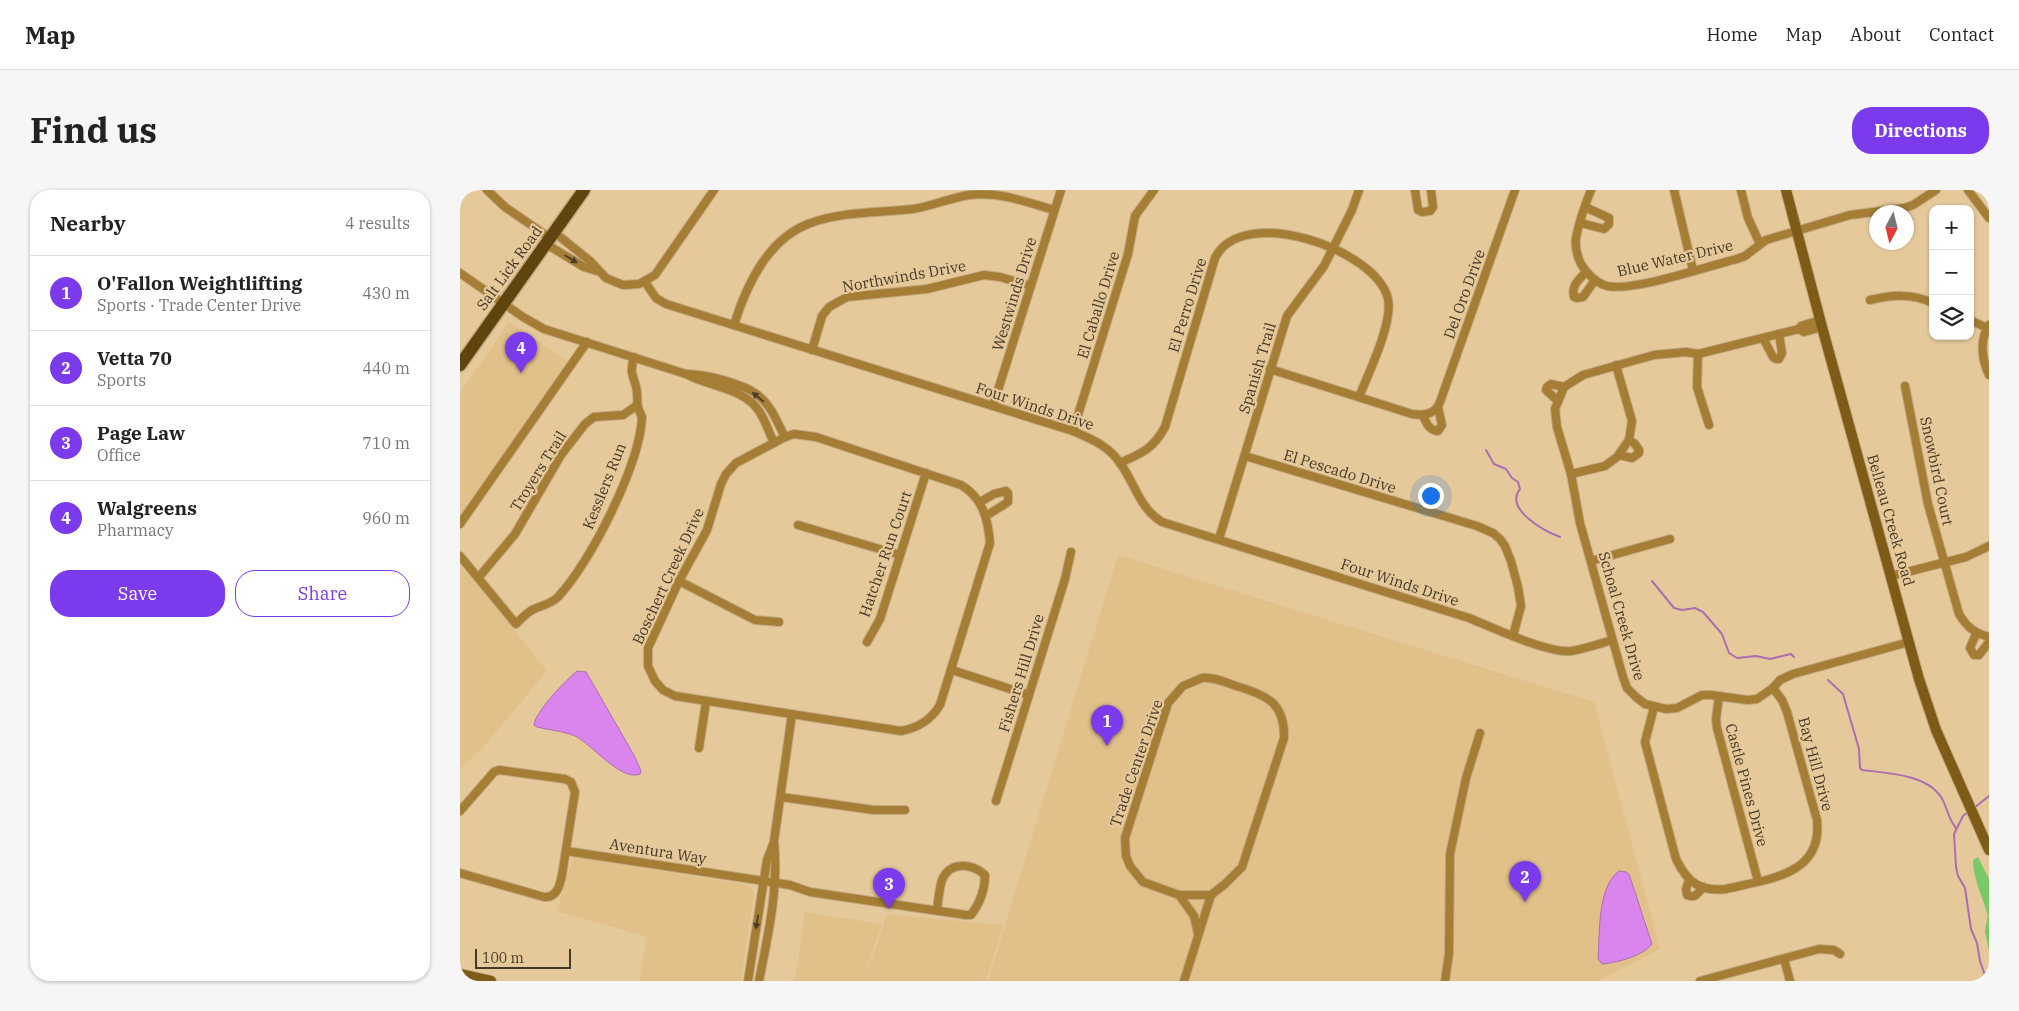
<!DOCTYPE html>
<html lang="en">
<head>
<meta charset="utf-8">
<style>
	:root { --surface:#fff; --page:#f6f6f6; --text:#222; --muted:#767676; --line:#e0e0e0; --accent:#7c3aed }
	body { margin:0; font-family:"IBM Plex Serif",serif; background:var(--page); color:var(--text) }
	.controls { position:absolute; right:15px; top:15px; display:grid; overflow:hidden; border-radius:10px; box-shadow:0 1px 4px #0004 }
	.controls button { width:45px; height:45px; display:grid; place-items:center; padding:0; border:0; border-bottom:1px solid var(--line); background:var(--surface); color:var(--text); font:25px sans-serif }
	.compass { position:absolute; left:1409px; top:15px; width:45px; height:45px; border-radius:50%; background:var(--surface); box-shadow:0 1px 4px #0004; rotate:187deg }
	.scale { position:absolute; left:15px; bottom:12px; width:96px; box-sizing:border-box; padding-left:5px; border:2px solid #443926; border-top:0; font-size:14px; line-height:18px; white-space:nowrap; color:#443926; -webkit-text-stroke:4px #e6c99a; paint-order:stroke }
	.you { position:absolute; left:970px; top:305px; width:18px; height:18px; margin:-12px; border:4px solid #fff; border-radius:50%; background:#1a73e8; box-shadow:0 0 0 8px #1a73e833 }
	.badge { display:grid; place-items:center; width:32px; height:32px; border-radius:50%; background:var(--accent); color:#fff; font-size:16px; font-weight:700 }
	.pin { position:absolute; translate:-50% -41px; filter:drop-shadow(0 1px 2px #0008) }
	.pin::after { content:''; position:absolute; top:26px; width:18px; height:15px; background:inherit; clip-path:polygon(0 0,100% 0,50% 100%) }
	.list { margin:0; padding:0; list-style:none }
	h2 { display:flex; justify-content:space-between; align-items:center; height:65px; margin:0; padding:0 20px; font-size:21px }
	h2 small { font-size:16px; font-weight:400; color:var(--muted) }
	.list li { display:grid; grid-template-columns:32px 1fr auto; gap:15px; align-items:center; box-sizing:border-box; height:75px; padding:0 20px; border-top:1px solid var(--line) }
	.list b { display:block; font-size:19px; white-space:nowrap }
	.list p { margin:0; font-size:16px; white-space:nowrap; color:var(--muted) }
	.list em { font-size:16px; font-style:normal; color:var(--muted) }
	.actions { display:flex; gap:10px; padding:15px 20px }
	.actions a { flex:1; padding:11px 0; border:1px solid var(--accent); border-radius:20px; text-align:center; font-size:18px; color:var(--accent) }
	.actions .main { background:var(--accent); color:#fff }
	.icon { flex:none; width:28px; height:28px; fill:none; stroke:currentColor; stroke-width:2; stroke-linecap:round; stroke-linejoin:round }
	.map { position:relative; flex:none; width:1529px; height:791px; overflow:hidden; border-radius:20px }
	header { display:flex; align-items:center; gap:30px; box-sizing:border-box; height:70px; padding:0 25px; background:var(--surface); border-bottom:1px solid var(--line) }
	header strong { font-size:24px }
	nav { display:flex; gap:28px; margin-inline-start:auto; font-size:18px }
	.intro { display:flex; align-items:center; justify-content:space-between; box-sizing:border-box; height:120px; padding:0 30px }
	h1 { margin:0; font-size:35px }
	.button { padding:12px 22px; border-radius:20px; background:var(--accent); color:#fff; font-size:18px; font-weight:700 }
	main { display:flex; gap:30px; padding:0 30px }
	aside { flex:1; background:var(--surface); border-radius:20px; box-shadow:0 1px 4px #0004 }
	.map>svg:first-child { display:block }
</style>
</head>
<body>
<header>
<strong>Map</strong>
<nav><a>Home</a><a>Map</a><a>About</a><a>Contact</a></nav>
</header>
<div class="intro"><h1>Find us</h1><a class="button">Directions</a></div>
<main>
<aside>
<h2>Nearby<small>4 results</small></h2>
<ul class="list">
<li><span class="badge">1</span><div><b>O'Fallon Weightlifting</b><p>Sports · Trade Center Drive</p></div><em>430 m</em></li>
<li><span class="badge">2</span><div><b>Vetta 70</b><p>Sports</p></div><em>440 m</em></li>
<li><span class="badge">3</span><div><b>Page Law</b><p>Office</p></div><em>710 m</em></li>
<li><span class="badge">4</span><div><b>Walgreens</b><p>Pharmacy</p></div><em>960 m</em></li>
</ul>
<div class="actions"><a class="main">Save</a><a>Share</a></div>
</aside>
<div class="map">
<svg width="1529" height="791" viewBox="0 0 1529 791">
	<rect width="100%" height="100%" fill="#e6c99a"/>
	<g fill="#e1c08a">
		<path d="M49 132 110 172 0 329V203Z"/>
		<path d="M658 365 1134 512 1200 759 1138 791H528Z"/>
		<path d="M0 377 16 392 87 481 21 560 0 579Z"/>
		<path d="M113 667 288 695 294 702 281 791H179L187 747 97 721Z"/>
		<path d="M345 722 422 734 403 791H335Z"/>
		<path d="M427 724 543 735 526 791H404Z"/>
	</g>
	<path fill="#7bc868" d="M1518 667 1529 689V761C1528 755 1526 748 1525 742 1525 735 1529 729 1527 723 1522 705 1513 689 1513 670Z"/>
	<g fill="#d985ed" stroke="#ac6eb1">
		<path d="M117 481 126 482 129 487 175 567 181 581 180 584C161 592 132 554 115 546 103 541 89 540 77 537L74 535C75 522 106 490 117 481Z"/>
		<path d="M1159 681 1166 682 1169 684 1192 754C1183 766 1156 773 1142 774L1138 769C1140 744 1137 697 1159 681Z"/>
	</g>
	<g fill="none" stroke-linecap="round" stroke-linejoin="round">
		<g stroke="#ac6eb1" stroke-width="2">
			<path d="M1026 260 1034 274 1046 279 1052 288 1058 292 1060 299C1044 319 1084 341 1100 347"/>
			<path d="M1192 391 1214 418 1222 420 1235 418 1243 422 1262 444 1269 463 1277 468 1296 466 1310 469 1331 464 1334 467"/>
			<path d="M1368 490 1383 504 1399 559 1400 578 1402 580C1426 583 1466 584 1481 607 1487 616 1488 629 1496 638"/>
			<path d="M1514 618 1529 606"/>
			<path d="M1508 622 1503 626 1494 644 1496 677 1498 686 1505 698 1511 739 1517 753 1520 771 1527 791"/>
		</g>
		<defs>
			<g id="street">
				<path d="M27 0 45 17 90 48"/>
				<path d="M955 0 958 20 962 22 970 21 973 17 971 0"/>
				<path d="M1131 0C1125 15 1119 32 1116 48 1115 56 1117 66 1121 74 1126 83 1136 93 1147 96 1173 102 1248 76 1277 69L1285 66 1306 50 1390 25 1444 18 1453 15 1476 0"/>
				<path d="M1214 0 1233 80"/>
				<path d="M1281 0 1288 28 1300 54"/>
				<path d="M1508 0 1529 28"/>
				<path d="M1121 33 1144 39 1149 34V28L1125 17"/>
				<path d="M94 42 130 71 146 88 163 95 179 94 195 85 254 0"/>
				<path d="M86 54 124 77 137 81"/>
				<path d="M1126 82C1119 90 1111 95 1114 107L1117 108 1123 107 1135 90"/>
				<path d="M0 83 63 127 84 139 226 184C249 197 283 197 299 221 305 230 309 242 314 253"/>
				<path d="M185 92 196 108 206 114 613 241C631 249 649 256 660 273 675 293 679 318 702 332L1009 428C1031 437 1089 464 1111 461 1125 459 1139 454 1152 450"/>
				<path d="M1410 110C1432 105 1451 103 1473 113"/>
				<path d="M1510 130 1527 138"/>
				<path d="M274 135C286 96 307 50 348 34 381 21 419 23 453 19 472 16 490 8 509 5 538 1 566 12 594 20"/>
				<path d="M1529 135C1519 150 1522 170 1529 185"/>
				<path d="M1362 137 1344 142 1339 139 1238 164 1226 162 1194 165 1123 185 1104 197 1095 219 1097 237 1111 284 1120 333 1163 487 1167 498 1176 507 1185 514 1206 519 1217 518 1242 505H1251L1287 510 1297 509 1313 498 1320 490 1333 484 1449 452"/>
				<path d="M1339 139 1341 136 1360 130"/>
				<path d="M1303 148 1313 167 1316 169H1319L1322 163 1319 144"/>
				<path d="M352 160 362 126 369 117 387 107 467 99 524 85 540 87 571 96"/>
				<path d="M1238 164 1237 197 1249 235"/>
				<path d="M810 179 952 224C964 226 976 224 980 212L1055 0"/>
				<path d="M226 184C245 184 286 194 300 207 312 217 318 234 325 247"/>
				<path d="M1445 196 1468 314 1499 424C1507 437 1514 443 1529 447"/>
				<path d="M1098 211 1086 200 1087 197 1091 194 1104 197"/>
				<path d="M533 216 601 0"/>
				<path d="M963 225C966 233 969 240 978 241L982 235 978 217"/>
				<path d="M613 241 668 64 675 26 694 0"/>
				<path d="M334 244 356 247 501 295C523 308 528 329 530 353L480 515C471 530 458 538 441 541L215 506 203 500 195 491 188 476V458L219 391 247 340 261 294 266 284 276 273 325 247Z"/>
				<path d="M1159 265 1172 268 1179 263V260L1175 254 1169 250"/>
				<path d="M785 266 1017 336 1033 343 1040 349 1045 356 1051 371 1058 397 1061 416 1053 446"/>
				<path d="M660 273C682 263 693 259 705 237L755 68C782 13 917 59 928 109 933 133 909 182 899 207"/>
				<path d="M1111 284 1145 276 1157 267 1169 250 1172 231 1156 175"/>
				<path d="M520 312 534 304 546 301 548 303V312L526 326"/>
				<path d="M0 334 127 152"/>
				<path d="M338 335 440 365"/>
				<path d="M759 349 827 126 864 76 892 20 899 0"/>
				<path d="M0 366 56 434C62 428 67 422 74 419 83 415 91 414 98 407 131 372 180 274 182 227 176 214 178 216 177 203 176 187 168 187 174 167"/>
				<path d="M1131 371 1210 349"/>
				<path d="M1431 386 1506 367 1529 356"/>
				<path d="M19 387 55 344 101 265 125 234 134 227 163 225 176 216"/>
				<path d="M219 391 295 430 319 432"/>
				<path d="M1516 444 1510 458 1514 465H1519L1529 452"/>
				<path d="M407 452 420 429 466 283"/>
				<path d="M492 480 569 505"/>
				<path d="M742 488C754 487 765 492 776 496 807 505 825 513 824 548L782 677 765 694 751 705H719L683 692 670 676 666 666 665 648 708 513 723 496Z"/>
				<path d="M1259 506 1256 529 1257 538 1298 691"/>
				<path d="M1194 517 1185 552 1216 669C1227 692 1240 702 1266 699 1307 689 1363 686 1357 630L1327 522 1322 510 1313 498"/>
				<path d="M239 558 246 512"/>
				<path d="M321 607 414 620H445"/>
				<path d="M536 611 605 389 611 362"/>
				<path d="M0 621 34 582 39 580 105 589 111 592 115 602 102 685C100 695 97 708 84 707L0 683"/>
				<path d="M106 661 330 695 350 702 506 725H511C520 713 525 699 525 685 511 673 490 671 482 690 479 699 478 711 477 721"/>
				<path d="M1229 690 1226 699 1227 705C1235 709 1238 703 1243 697"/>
				<path d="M719 705 734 726 738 743"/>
				<path d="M1324 769 1330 791"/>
				<path d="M288 791 307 670 314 652"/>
				<path d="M299 791C308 746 319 697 314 651L332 524"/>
				<path d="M724 791 751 705"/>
				<path d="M985 791 989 764 990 664 1006 588 1020 543"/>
				<path d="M1240 791 1359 759 1374 760 1380 764"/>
			</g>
			<g id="secondary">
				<path d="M1326 0 1362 137 1459 489 1476 540 1529 660"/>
				<path d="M0 784 31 791"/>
			</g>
			<path id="primary" d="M0 175 124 0"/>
		</defs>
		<use href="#street" stroke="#c2a980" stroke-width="10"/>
		<use href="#secondary" stroke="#c2a980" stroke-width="12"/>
		<use href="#primary" stroke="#c2a980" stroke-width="15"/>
		<use href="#street" stroke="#a57d34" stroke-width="8"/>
		<use href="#secondary" stroke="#7e5b17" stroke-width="10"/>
		<use href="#primary" stroke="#5f440d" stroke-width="12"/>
	</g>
	<defs><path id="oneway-solid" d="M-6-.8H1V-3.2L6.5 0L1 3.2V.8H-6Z" transform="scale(1.25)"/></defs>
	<g fill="#4e4027">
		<use href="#oneway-solid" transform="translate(111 69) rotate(32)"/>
		<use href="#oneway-solid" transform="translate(298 207) rotate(-140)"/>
		<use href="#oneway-solid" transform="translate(297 732) rotate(99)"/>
	</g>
	<g text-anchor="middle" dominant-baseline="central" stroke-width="4.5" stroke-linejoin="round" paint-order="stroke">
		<g font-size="15" fill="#443926" stroke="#e6c99a">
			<text transform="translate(1215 68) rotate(-13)">Blue Water Drive</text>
			<text transform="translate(49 78) rotate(-54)">Salt Lick Road</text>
			<text transform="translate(444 86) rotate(-10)">Northwinds Drive</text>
			<text transform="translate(554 104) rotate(-73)">Westwinds Drive</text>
			<text transform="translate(1004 104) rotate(-70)">Del Oro Drive</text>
			<text transform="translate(638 115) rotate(-73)">El Caballo Drive</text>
			<text transform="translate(727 115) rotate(-73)">El Perro Drive</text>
			<text transform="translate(797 178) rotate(-73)">Spanish Trail</text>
			<text transform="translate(575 216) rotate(18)">Four Winds Drive</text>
			<text transform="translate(78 281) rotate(-58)">Troyers Trail</text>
			<text transform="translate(880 281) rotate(17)">El Pescado Drive</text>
			<text transform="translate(1477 281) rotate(78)">Snowbird Court</text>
			<text transform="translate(144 296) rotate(-68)">Kesslers Run</text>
			<text transform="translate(1431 330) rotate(74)">Belleau Creek Road</text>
			<text transform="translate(425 364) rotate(-71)">Hatcher Run Court</text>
			<text transform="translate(208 386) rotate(-65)">Boschert Creek Drive</text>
			<text transform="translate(940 392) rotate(18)">Four Winds Drive</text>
			<text transform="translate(1162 426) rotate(74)">Schoal Creek Drive</text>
			<text transform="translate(561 483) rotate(-73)">Fishers Hill Drive</text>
			<text transform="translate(676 573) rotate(-71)">Trade Center Drive</text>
			<text transform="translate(1356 574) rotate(75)">Bay Hill Drive</text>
			<text transform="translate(1287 595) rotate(75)">Castle Pines Drive</text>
			<text transform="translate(198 661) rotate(9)">Aventura Way</text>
		</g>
	</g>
</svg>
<div class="controls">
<button>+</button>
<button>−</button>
<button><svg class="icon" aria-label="layers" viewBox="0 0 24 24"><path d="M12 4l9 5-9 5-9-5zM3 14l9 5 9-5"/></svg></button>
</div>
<svg class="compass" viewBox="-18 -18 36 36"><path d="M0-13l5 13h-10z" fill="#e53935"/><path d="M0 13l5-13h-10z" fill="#767676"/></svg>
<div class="scale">100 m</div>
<div class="you"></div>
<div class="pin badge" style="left:647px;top:556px">1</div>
<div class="pin badge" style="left:1065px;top:712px">2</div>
<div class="pin badge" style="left:429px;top:719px">3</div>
<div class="pin badge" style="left:61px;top:183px">4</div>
</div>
</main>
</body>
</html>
